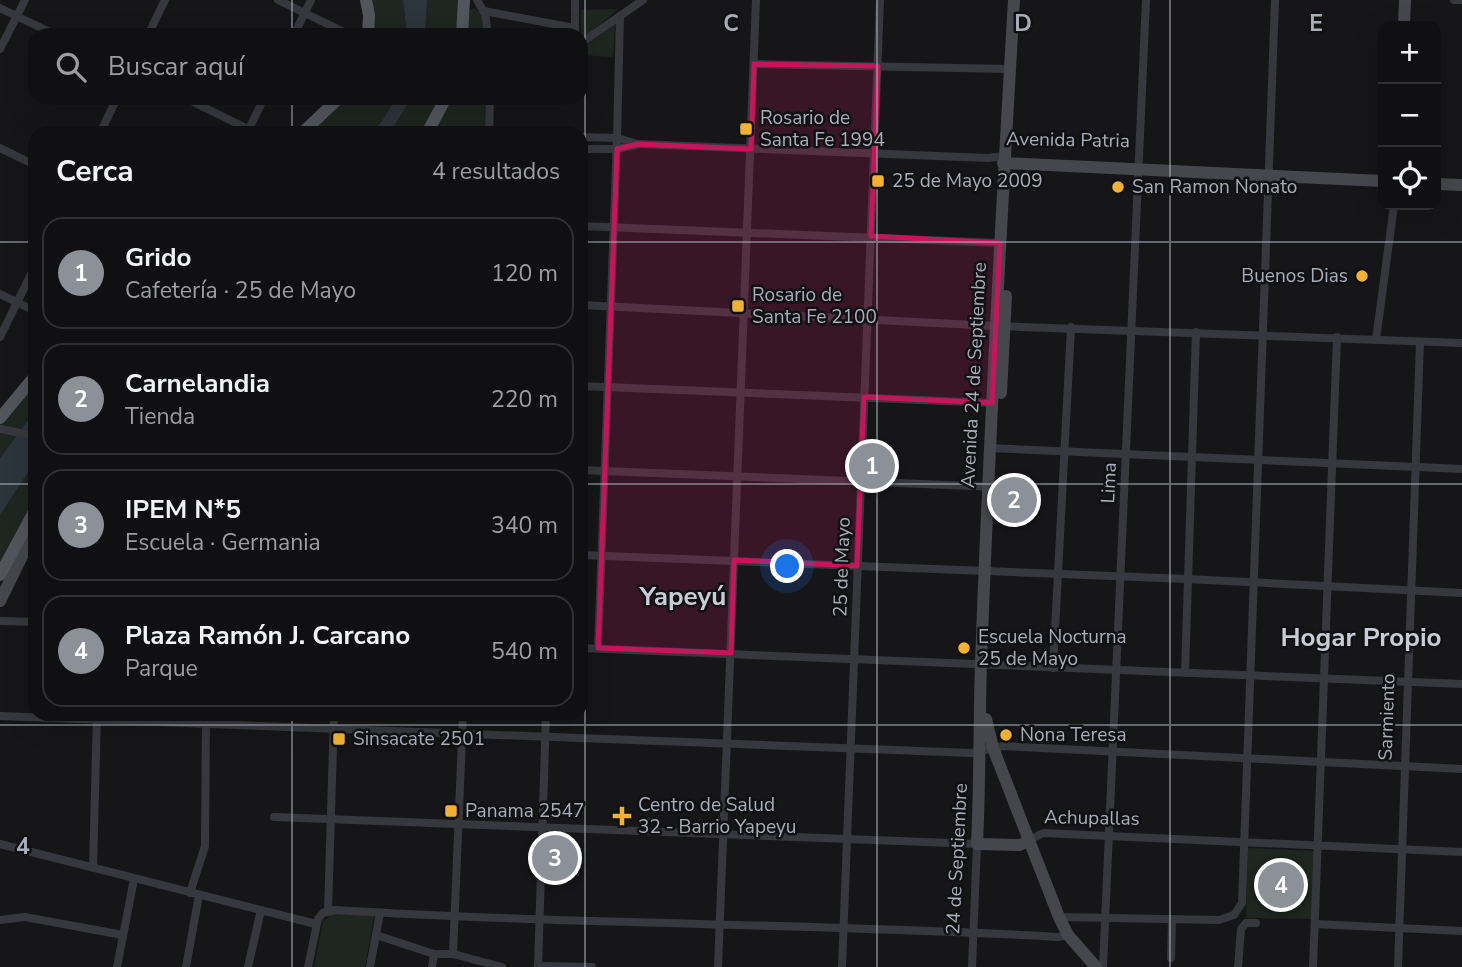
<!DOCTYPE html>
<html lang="es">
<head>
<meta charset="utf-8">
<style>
	:root { --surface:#101012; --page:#19191b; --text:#f1f3f6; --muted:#9c9d9f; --line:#303032; --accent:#8c9099 }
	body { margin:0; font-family:"Nunito Sans",sans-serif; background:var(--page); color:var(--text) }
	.controls { position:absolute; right:21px; top:21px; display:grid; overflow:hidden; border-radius:14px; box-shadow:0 7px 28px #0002 }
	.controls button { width:63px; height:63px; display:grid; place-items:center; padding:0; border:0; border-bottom:2px solid var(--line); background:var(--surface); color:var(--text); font:35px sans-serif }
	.you { position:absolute; left:788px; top:567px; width:24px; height:24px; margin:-18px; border:5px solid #fff; border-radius:50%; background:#1a73e8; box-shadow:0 0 0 10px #1a73e833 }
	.badge { display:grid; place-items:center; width:46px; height:46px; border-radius:50%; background:var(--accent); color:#fff; font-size:23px; font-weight:700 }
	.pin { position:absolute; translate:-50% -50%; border:4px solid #fff; box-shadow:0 2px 7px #0006 }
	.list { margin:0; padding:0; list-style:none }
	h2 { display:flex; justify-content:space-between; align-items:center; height:91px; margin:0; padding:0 28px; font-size:30px }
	h2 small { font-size:23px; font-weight:400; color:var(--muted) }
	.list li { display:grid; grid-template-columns:46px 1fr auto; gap:21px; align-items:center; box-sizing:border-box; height:112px; margin:0 14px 14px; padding:0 14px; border:2px solid var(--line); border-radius:21px }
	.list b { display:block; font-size:26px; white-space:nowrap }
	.list p { margin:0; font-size:23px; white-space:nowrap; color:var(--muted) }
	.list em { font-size:23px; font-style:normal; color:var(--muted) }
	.icon { flex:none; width:38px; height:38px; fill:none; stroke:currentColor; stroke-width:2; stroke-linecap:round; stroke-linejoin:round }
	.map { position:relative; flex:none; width:1462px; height:967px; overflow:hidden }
	.search { position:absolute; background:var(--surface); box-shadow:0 7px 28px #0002; left:28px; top:28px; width:560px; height:77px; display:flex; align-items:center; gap:18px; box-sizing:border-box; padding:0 24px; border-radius:21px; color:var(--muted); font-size:26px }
	.panel { position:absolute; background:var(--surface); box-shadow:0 7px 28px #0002; left:28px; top:126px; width:560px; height:595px; border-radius:21px }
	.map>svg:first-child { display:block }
</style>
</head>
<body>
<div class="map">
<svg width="1462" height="967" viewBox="0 0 1462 967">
	<rect width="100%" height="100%" fill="#161618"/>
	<g fill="#1e261f">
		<path d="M366 0H403L407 35H368Z"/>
		<path d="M427 0H464L462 35H425Z"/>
		<path d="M475 8 481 14 484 35H466L469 10Z"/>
		<path d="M618 9 581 40V10Z"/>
		<path d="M615 24 613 57 581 55V49Z"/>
		<path d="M339 98H396L382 121 371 133H302Z"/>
		<path d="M411 98H446L427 133H390Z"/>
		<path d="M449 98H486L485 133H430Z"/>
		<path d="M35 376V411L0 458V418Z"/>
		<path d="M35 462V510L0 575V515Z"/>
		<path d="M1248 848 1316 851 1313 919 1246 918Z"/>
		<path d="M334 913 374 916 365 967H314L323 921Z"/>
	</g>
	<g fill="#2c353c">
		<path d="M403 0H427L425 35H407Z"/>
		<path d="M396 98H411L390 133H371L382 121Z"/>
		<path d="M35 411V462L0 515V458Z"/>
	</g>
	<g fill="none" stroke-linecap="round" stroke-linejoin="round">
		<g stroke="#37383d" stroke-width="8">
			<path d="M278 0 350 35"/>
			<path d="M477 0 485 14 488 35"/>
			<path d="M1454 0H1462"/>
			<path d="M0 8 56 35"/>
			<path d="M484 11 575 28"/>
			<path d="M148 35 165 0"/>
			<path d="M294 35 311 0"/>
			<path d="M575 35V0"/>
			<path d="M581 43 643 0"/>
			<path d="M0 49 25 0"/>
			<path d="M754 64 1010 69"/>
			<path d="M185 98 256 133"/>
			<path d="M100 133 117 98"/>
			<path d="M247 133 264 98"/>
			<path d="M489 133 490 98"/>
			<path d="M581 137 617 138 638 144 988 158 1004 156"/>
			<path d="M0 148 35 165"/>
			<path d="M581 149H617L635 145"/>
			<path d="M581 226 1000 243"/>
			<path d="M0 294 35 311"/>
			<path d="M581 305 996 326 1462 343"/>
			<path d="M0 337 35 266"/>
			<path d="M1376 340 1394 205"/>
			<path d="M581 386 992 403"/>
			<path d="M0 429 35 436"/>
			<path d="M990 448 1462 469"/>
			<path d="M581 470 997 487"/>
			<path d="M581 555 1187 579 1462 593"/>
			<path d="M0 621 35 622"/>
			<path d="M581 648 1462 684"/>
			<path d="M598 648 617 138 620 16"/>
			<path d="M1053 668 1071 327"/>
			<path d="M1185 673 1196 332"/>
			<path d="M0 716 972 753 1003 746 1462 769"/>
			<path d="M274 817 977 844 972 967"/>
			<path d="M1028 841 1043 833 1462 852"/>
			<path d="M0 844 316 924"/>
			<path d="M93 868 97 714"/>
			<path d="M190 893 205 846 206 714"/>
			<path d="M328 911 334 714"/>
			<path d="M1059 917 1219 920 1234 915 1242 903 1275 0"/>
			<path d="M0 920 25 917 123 935"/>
			<path d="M1315 924 1462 931"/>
			<path d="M376 935 434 954H453L502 967"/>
			<path d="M453 954 463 714"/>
			<path d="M1171 958 1172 919"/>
			<path d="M538 966 592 967"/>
			<path d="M117 967 134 879"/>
			<path d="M186 967 199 895"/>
			<path d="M248 967 261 910"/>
			<path d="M308 967 318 919 323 913 335 910C576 925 817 923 1058 937L1068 935"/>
			<path d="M370 967 380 913"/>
			<path d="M432 967 434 954"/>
			<path d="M538 967 546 714"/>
			<path d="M718 967 756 0"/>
			<path d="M842 967 880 0"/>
			<path d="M1103 967 1146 0"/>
			<path d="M1238 967 1241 929 1246 923H1256"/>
			<path d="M1313 967 1337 337"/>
			<path d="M1398 967 1420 342"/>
		</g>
		<g stroke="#45474d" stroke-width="12">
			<path d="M1014 0C1001 221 989 442 981 663 979 723 980 783 977 844L1020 845 1028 841"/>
			<path d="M1404 26 1405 0"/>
			<path d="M1003 163 1383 181"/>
			<path d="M1436 184 1462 185"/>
			<path d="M1001 393 1006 296"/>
			<path d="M0 601 27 546 35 536"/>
			<path d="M986 719 993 748 1059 917 1068 935 1096 967"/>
		</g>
		<g stroke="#53555c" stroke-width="12">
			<path d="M366 0 369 15 368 35"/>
			<path d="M462 35 464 0"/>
			<path d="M302 133 339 98"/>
			<path d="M427 133 446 98"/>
			<path d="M0 418 35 376"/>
			<path d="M0 575 35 510"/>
		</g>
	</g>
	<path fill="#c2185b" fill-opacity="0.2" stroke="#c2185b" stroke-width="5" stroke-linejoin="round" d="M754 64 878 66 871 236 1000 243 992 403 864 397 857 566 734 560 731 653 598 648 617 149 638 144 751 149Z"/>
	<path fill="none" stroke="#a8adb8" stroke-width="2" stroke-opacity="0.55" d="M292 0V35M585 0V967M877 0V967M1170 0V967M292 98V133M0 242H35M581 242H1462M0 484H35M581 484H1462M292 714V967M0 725H1462"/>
	<g fill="#f2b134" stroke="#111113" stroke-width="2.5">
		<rect x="739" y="122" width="14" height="14" rx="3.5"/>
		<rect x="871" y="174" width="14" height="14" rx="3.5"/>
		<circle cx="1118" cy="187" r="7"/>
		<circle cx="1362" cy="276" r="7"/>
		<rect x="731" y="299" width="14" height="14" rx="3.5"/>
		<circle cx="964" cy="648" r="7"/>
		<circle cx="1006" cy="735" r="7"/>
		<rect x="332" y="732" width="14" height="14" rx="3.5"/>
		<rect x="444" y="804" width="14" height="14" rx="3.5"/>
		<path d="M618.5 805.5h7v7h7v7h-7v7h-7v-7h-7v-7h7z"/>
	</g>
	<g text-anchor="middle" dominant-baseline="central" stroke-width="5" stroke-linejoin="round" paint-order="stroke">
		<g font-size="19" fill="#a8adb8" stroke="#111113" text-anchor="start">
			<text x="760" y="118">Rosario de<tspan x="760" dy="22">Santa Fe 1994</tspan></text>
			<text x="892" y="181">25 de Mayo 2009</text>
			<text x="1132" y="187">San Ramon Nonato</text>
			<text x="1348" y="276" text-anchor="end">Buenos Dias</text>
			<text x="752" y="295">Rosario de<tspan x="752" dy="22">Santa Fe 2100</tspan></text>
			<text x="978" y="637">Escuela Nocturna<tspan x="978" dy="22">25 de Mayo</tspan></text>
			<text x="1020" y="735">Nona Teresa</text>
			<text x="353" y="739">Sinsacate 2501</text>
			<text x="638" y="805">Centro de Salud<tspan x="638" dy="22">32 - Barrio Yapeyu</tspan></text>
			<text x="465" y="811">Panama 2547</text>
		</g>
		<g font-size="19" fill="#a8adb8" stroke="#111113">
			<text transform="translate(1068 140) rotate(1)">Avenida Patria</text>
			<text transform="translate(974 375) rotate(-87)">Avenida 24 de Septiembre</text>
			<text transform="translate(1109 483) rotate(-87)">Lima</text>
			<text transform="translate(842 567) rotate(-88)">25 de Mayo</text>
			<text transform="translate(1387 717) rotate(-88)">Sarmiento</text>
			<text transform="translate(1092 818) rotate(1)">Achupallas</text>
			<text transform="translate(957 859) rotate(-87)">24 de Septiembre</text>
		</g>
		<g font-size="26" font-weight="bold" fill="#c9ccd4" stroke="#111113">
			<text x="683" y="596">Yapeyú</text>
			<text x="1361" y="637">Hogar Propio</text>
		</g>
	</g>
	<g font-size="23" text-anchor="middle" font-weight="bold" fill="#a8adb8" stroke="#111113" stroke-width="5" stroke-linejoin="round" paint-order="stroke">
		<text x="731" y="31">C</text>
		<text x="1023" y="31">D</text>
		<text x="1316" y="31">E</text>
		<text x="23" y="854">4</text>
	</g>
</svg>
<div class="controls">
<button>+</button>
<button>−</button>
<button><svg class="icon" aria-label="locate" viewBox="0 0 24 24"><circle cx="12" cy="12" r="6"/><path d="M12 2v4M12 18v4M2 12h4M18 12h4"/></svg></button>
</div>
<div class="you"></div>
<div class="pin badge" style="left:872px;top:466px">1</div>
<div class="pin badge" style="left:1014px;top:500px">2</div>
<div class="pin badge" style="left:555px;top:858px">3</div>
<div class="pin badge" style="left:1281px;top:885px">4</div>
<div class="search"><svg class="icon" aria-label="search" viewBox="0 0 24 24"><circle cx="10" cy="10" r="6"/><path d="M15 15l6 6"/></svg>Buscar aquí</div>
<section class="panel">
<h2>Cerca<small>4 resultados</small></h2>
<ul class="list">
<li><span class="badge">1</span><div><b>Grido</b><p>Cafetería · 25 de Mayo</p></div><em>120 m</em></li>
<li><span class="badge">2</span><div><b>Carnelandia</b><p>Tienda</p></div><em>220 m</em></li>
<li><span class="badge">3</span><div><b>IPEM N*5</b><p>Escuela · Germania</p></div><em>340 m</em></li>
<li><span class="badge">4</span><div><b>Plaza Ramón J. Carcano</b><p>Parque</p></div><em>540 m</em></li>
</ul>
</section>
</div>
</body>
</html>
